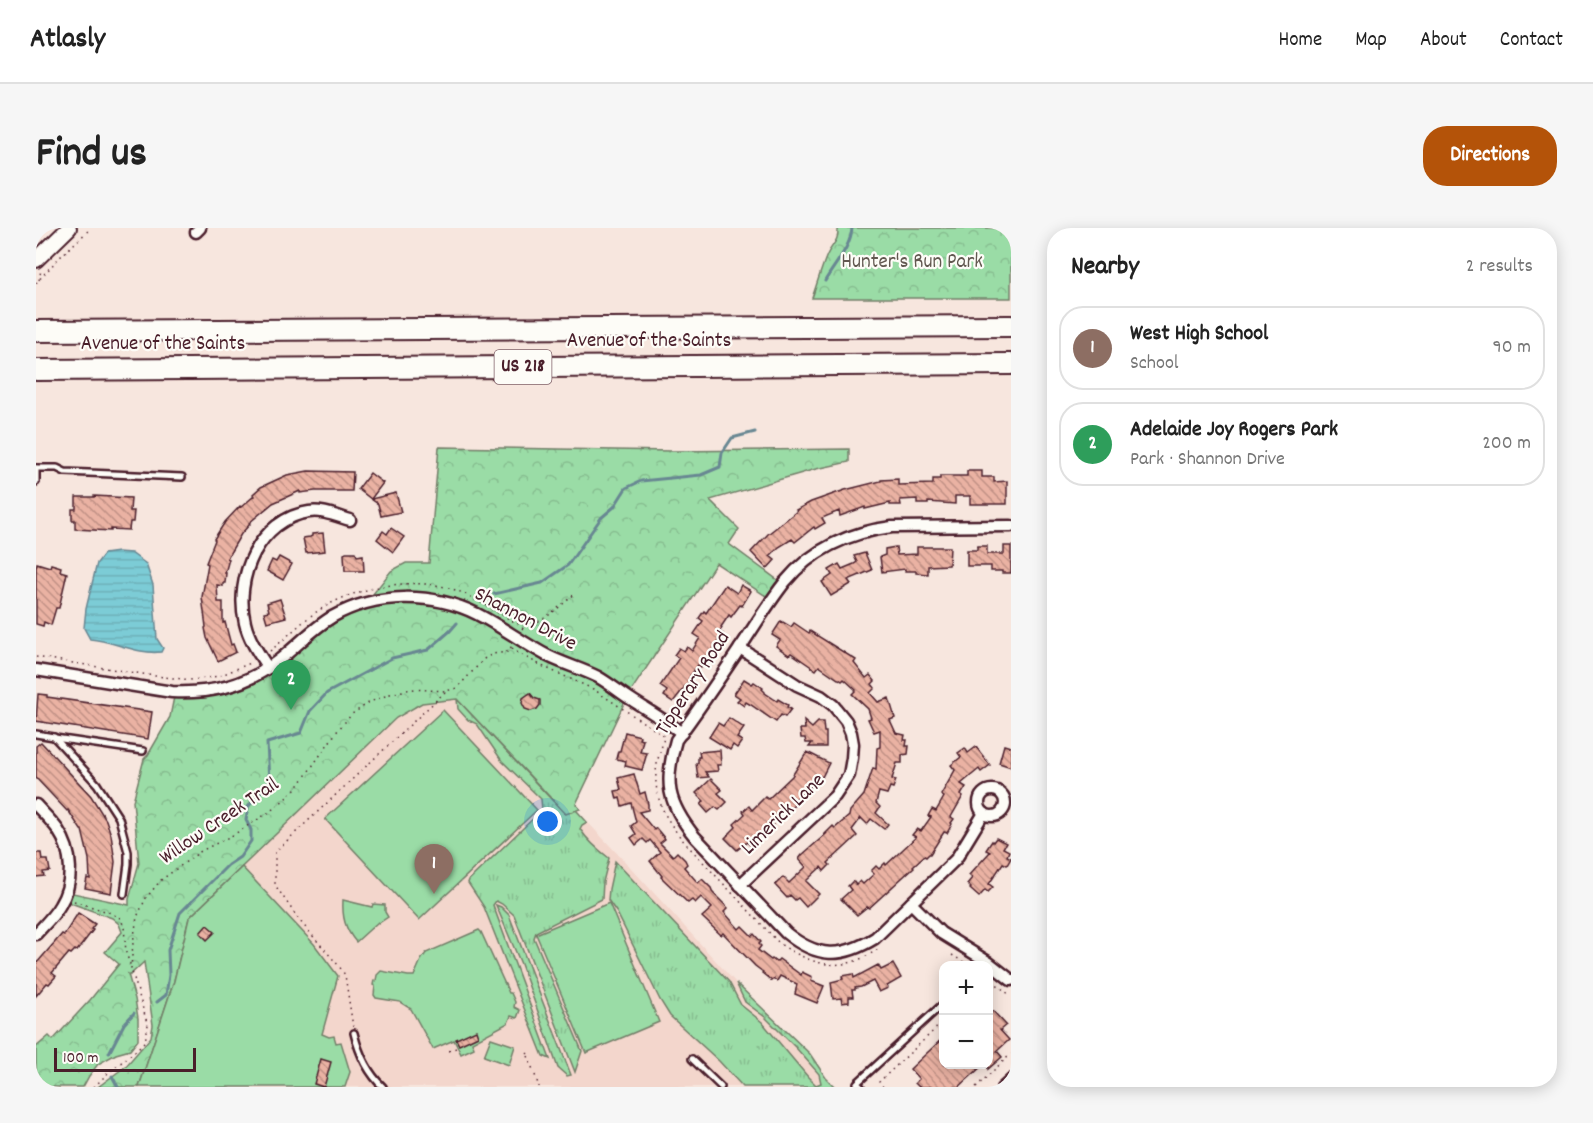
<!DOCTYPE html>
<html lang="en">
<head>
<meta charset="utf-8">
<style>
	:root { --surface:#fff; --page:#f6f6f6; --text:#222; --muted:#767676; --line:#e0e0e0; --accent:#b45309 }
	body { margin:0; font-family:Dekko,sans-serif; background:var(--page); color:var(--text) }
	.controls { position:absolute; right:18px; bottom:18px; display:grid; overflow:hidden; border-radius:12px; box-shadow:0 3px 15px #0003 }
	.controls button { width:54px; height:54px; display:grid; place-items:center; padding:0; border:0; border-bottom:2px solid var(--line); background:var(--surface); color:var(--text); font:30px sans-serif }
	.scale { position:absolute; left:18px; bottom:15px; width:142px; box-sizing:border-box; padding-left:6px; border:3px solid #4a1f2b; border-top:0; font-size:16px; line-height:21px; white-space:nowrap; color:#4a1f2b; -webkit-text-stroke:4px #fdfcf7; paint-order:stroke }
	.you { position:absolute; left:512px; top:594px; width:21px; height:21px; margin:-15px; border:4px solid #fff; border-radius:50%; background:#1a73e8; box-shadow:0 0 0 9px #1a73e833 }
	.badge { display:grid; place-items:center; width:39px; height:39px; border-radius:50%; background:var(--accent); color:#fff; font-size:20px; font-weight:700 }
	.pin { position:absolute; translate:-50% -50px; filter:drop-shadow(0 2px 3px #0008) }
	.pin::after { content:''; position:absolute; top:32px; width:21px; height:18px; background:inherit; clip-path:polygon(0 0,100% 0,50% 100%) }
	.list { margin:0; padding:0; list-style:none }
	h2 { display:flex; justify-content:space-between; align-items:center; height:78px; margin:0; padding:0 24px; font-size:26px }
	h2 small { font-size:20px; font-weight:400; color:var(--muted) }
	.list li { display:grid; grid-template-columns:39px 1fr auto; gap:18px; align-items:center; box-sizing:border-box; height:84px; margin:0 12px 12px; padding:0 12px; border:2px solid var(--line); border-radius:24px }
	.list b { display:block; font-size:22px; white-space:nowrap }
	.list p { margin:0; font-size:20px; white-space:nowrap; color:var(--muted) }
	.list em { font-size:20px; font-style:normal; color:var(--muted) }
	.map { position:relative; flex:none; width:975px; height:859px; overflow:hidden; border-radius:24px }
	header { display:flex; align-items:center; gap:36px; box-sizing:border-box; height:84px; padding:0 30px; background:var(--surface); border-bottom:2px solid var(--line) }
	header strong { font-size:28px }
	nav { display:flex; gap:33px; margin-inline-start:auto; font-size:21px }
	.intro { display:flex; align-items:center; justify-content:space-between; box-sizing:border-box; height:144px; padding:0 36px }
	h1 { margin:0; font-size:42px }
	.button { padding:15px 27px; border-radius:24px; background:var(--accent); color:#fff; font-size:21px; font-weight:700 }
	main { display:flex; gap:36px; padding:0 36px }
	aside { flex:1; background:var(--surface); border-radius:24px; box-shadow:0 3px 15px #0003 }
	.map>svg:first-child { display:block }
</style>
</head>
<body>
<header>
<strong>Atlasly</strong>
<nav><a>Home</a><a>Map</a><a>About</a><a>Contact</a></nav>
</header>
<div class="intro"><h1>Find us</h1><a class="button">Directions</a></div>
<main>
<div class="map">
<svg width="975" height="859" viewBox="0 0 975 859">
	<defs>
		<pattern id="grass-tufts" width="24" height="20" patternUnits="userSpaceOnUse" patternTransform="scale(1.5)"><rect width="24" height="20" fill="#9adca6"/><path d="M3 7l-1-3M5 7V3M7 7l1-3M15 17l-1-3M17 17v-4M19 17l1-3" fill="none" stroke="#86bc8f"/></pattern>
		<pattern id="forest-crowns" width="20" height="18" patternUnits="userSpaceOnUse" patternTransform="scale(1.5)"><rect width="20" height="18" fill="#9adca6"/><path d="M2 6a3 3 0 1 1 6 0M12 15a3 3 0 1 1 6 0" fill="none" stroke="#86bc8f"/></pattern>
		<pattern id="water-rules" width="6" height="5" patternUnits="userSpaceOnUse" patternTransform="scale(1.5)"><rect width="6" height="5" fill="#7cccd6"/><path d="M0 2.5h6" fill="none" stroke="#6dafb8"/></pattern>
		<pattern id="building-back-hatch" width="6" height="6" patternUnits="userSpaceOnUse" patternTransform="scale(1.5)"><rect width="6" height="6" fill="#eab2a3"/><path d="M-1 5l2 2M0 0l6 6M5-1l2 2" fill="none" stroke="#c09085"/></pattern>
	</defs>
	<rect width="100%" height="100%" fill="#f7e6de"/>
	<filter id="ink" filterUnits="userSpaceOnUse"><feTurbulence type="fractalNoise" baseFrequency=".0167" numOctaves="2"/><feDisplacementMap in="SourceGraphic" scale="12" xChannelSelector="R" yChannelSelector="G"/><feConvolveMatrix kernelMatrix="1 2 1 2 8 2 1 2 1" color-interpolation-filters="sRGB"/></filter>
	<g filter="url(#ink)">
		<path fill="#f3d6cc" d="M433 469 596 641 700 755 774 826 790 850 799 859H103L153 690 360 490 386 475Z"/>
		<g fill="url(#grass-tufts)" stroke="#727e68" stroke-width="1.5">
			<path d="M421 471 529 586 540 582 551 594 546 597 544 601C552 613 561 621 573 630L567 654 566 671 500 704 498 710 546 823 539 844 478 687 466 676 460 673 457 677 514 831 507 828 448 679 432 655 433 652 506 582 505 571 466 533 441 496 432 492 422 481Z"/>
			<path d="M579 633 693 754 705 777 726 794 772 849 780 857 785 855 783 846 761 821 729 789 709 774 700 755 774 826 790 850 799 859H707L683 833 634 788 624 772 581 685 572 672 573 661Z"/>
			<path d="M460 677 465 679 473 687 535 847 531 848 522 840 485 736Z"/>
		</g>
		<g fill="url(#forest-crowns)" stroke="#727e68" stroke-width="1.5">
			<path d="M802 0H975V70H776C781 56 785 41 791 27 796 16 803 14 802 0Z"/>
			<path d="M403 219 635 223 813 221V234L780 241 674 272 703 301 693 316 747 356 736 372 680 335 591 469 540 576 544 581 530 586 421 471 386 475 360 490 153 690 138 753 103 859H62L90 838 115 809 117 797 108 734 94 747 92 746 99 771 102 790V812L94 822 80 826 62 836 53 848 47 859H10L0 848V819L13 808 17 812 54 772 83 736 69 724 86 704 83 696 76 690 32 674 37 665 93 677V671L103 635 97 573 108 531 112 527 134 489 139 464 215 450 279 401 330 375 355 343 370 335H393Z"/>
		</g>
		<g fill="#9adca6" stroke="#727e68" stroke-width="1.5">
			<path d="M407 482 501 582 383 692 289 591Z"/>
			<path d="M206 639 278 716 302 748 286 806 293 809 298 808 300 815 305 814 314 844 309 859H103L138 753 153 690Z"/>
			<path d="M307 672 336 679 337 676 349 677V684L352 689 343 695 342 694 320 714C309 701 306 689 307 672Z"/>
			<path d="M573 675 623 794 550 825 500 706Z"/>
			<path d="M443 702 445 704 473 765H475L479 774 478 779 484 782 481 790 475 788 472 795 436 814 438 820 425 826 418 812 397 821 375 781 364 774 340 770 338 767 339 758 337 757 338 752 340 753 341 747 345 743 372 748H378L385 732 390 725Z"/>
			<path d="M455 810 479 818 473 837 448 828Z"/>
		</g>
		<path fill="url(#water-rules)" stroke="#688792" stroke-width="1.5" d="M82 324 95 325 110 336 117 357 121 411 127 420 125 424C102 427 78 413 54 411L48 400 50 381 61 335 68 326Z"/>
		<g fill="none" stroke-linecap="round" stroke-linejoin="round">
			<g stroke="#688792" stroke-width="3">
				<path d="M789 53C798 37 815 19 816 0"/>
				<path d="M458 366 506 355 532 337 565 290 578 279 590 260 605 253 665 247 684 239 686 225 696 210 719 204"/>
				<path d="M121 774 130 767 133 747 132 722 144 685 192 637 204 629 215 613V602L210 592 212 579 233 554 231 515 265 505 274 483 291 465 356 430 392 422 414 403 421 395"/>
				<path d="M73 825 88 796 98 785"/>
				<path d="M76 848 82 859"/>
			</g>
		</g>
		<g fill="url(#building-back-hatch)" stroke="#4a1f2b" stroke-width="1.5">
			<path d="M272 243 317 244 316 263H279L264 265V263L237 275 213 295 214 296 205 306 191 330 193 331 189 345H190L189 355H187V358L181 357 182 374H187V395L189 394 195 417 197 416 200 424 182 433 171 410 169 400 170 399 166 369 172 336 170 335 179 312 178 311 189 294 204 278 205 279 218 268 217 266 225 259 251 247Z"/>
			<path d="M931 243H946V249H958V254L971 253V276H934V268H919V276L892 274V276H881V271L864 272 865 277H854V275L829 281V279L804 288 803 283 786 290 789 295 779 301 778 299 759 314 756 311 743 319 734 328 739 332 731 341 715 324 732 306 761 283 760 282 775 274 809 262 845 253V252L862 251V257L897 256V251H904V248H931Z"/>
			<path d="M334 245 347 255 335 271 322 261Z"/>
			<path d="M360 265 365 284 345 288 342 276 335 271Z"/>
			<path d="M58 268 95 270 94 283H98L97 294H94L93 302 75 301V303L39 301V292H36V281H40V269H58Z"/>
			<path d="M355 300 368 309 357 324 341 311 347 303 351 306Z"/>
			<path d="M287 305 289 323 270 325 267 310 274 309 276 308V306Z"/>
			<path d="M941 318H951V326H968V318H975V345H966V343H955V338H931V322H941Z"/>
			<path d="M860 319 861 327 881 326V319H914L913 337 892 338V346L880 345V343H869V341L846 344 844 329 849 327V321Z"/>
			<path d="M310 324H319L321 328 327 327 328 343H309L308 326Z"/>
			<path d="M829 325 836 342 812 352 815 356 795 368 786 354 796 347 793 342 803 336 806 341 818 336 821 334 818 328Z"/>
			<path d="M243 329 256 336 247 352 231 343 236 332 240 334Z"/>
			<path d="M1 335 14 339 15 336 25 339 24 343 31 345 23 380H20L15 397 8 394 7 398 0 396V340Z"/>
			<path d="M689 357 701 365 705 357 715 363 706 378 704 377 695 389 693 387 685 399 686 400 683 404 687 406 665 439 662 437 653 450 655 451 637 474 628 468 631 463 624 458 643 430 638 427 643 420 648 423 651 419 656 423 664 410 658 406 667 393 663 390 668 383 670 385Z"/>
			<path d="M244 371 250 389 231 394 228 384 233 383 231 375Z"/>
			<path d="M745 393 755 399 758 395 773 405 774 403 820 432 818 435 830 450 834 447 839 453 836 456 839 460 834 465 842 474 853 470 859 490 854 492 860 505 869 507 868 512H871L870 518H873L872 526 866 527V535H861L856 551 860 552 857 560 854 559 851 566 843 564 840 575 844 579 840 585 852 596 848 601 835 591 831 596 825 590 816 602 821 608 792 635 794 637 788 643 785 639 770 653 783 666 770 679 762 670 759 672 754 667 751 670 739 657 747 649 753 655 770 639 763 631 766 627 790 606H789L797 598 799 600 813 588 814 583 828 567 837 540 840 541 841 520 844 519V502L838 504 832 491 835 490 832 481 816 466 820 462 808 451 806 453 803 451H802L783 438 780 442 755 425 753 427 740 418 744 412 736 407Z"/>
			<path d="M708 451 716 456 718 454 727 460 726 461 729 464V465L741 473 742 471 752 477 751 479 755 481 749 489 745 487 740 494 715 477 710 474 708 478 701 473 704 470 698 466Z"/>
			<path d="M494 465 498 470 504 472V477L501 481 495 483 489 481 486 475 487 470Z"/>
			<path d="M2 466 11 467V469L116 484 112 511 0 493Z"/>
			<path d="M693 490 708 500 701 510 706 513 701 520 697 517 694 522 673 509 682 495 687 498Z"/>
			<path d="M768 493 776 500 782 494H787L788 504H790V519H773L776 515H770L769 510H765L764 501H769Z"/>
			<path d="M589 504 604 508 603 511 607 512 604 524 611 525 606 542 589 538 590 533 580 531 582 523H584Z"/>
			<path d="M5 514 55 568 70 592 75 607 79 634 75 665 49 660 51 650 54 651 53 631 46 602H45L32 582 31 583 0 550V518Z"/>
			<path d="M968 517 975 519V539L963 535Z"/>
			<path d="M940 519 954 537 945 544 943 541 925 556 930 559 925 567 927 568 915 589 918 591 915 595 916 596 911 605 908 604 894 626H893L890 629 888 628 877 638 878 639 833 680 831 679 821 687 805 671 815 662 812 658 817 653 820 657 824 653 827 656 838 646 835 643 840 638 843 641 849 635 850 637 880 609 876 607 881 601 885 603 895 589 892 588 896 581 900 583 908 569 905 567 919 542 915 537 925 529 922 525 929 520 932 525Z"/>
			<path d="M684 522 685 537H681L682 543 669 544 673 549 662 550 660 535H662V529H664L663 524Z"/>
			<path d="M771 524 793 535 786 549 781 547 774 560 772 559 759 572 762 574 750 584 747 580 733 593 737 597 715 618 711 614 701 622 689 610 700 599 698 596 709 586 707 583 713 578 716 582 729 569 732 571 756 548Z"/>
			<path d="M598 546 604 566 609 564 612 576V582L603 584 618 602 620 600 629 611 624 615 637 628 641 624 649 632 651 636 648 639 662 655 666 651 675 660 677 665 692 680 688 684 703 701 706 698 716 708 718 706 725 714 723 716 725 718 722 722 735 732 736 731 740 734 743 731 765 747 766 744 776 749 775 753 788 758 781 775 759 766 761 756 744 748 741 753 738 751 736 753 726 745 727 744 719 738 687 705 685 707 666 689 676 680 665 669 659 675 656 672 652 675 625 649 626 648 614 633 624 624 614 612 611 615 607 611 600 617 595 610 600 606 595 598 600 594 595 575 586 578 584 570 581 571 579 563 585 562 582 550Z"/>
			<path d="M675 551 686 562 682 565 691 574 683 582 679 579 672 585 665 577 668 573 660 565Z"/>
			<path d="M960 610 970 615 967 620 973 623 971 628 975 630 971 637 967 635 953 656 957 659 952 664 949 662 943 669 934 661 935 660 931 656 936 650 933 647 954 624 950 622 956 613 957 614Z"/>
			<path d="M0 625H5L6 632H12L14 643 7 644 8 648 0 649Z"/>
			<path d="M42 685 59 696 55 701 57 702 41 723 39 722 35 726 33 725 16 745 20 748 13 756 11 755 0 768V736L26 706 28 707Z"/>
			<path d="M171 697 179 704 171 712 164 705Z"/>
			<path d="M857 736 865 750 851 758 852 760 843 764 837 753 825 759 819 760V762H816L817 769H813V774L806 775 805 770 797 771 795 754 807 751 806 748 817 746 818 750 842 737 845 742Z"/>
			<path d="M957 783 970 797 964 802 973 812 961 823 966 829 952 841V787Z"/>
			<path d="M440 802 442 808 423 817 420 811Z"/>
			<path d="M908 809V837H947L923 859H883L879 855 883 851 874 841Z"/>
			<path d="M285 831 295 834 288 859 278 856Z"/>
		</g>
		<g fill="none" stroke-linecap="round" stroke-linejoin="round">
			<defs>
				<g id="service">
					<path d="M0 240H21L29 244 146 249"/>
					<path d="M0 254V240"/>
					<path d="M0 506 18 509 61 556 83 590 92 624V636L88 666"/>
					<path d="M19 510 107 523"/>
					<path d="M318 805C323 826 331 844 347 859"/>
					<path d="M656 831 685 859"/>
					<path d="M825 859 821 855 908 775"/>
					<path d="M964 859 975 849"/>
				</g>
				<g id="minor">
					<path d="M160 4 164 0"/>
					<path d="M704 420 761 457 785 468 797 477 810 493 815 505 817 516 816 530 813 547 799 568 704 657"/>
					<path d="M232 440C223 426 213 412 209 395 198 350 223 291 273 284 287 282 300 288 314 292"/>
					<path d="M0 442 136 464C175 466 212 457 243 432 261 418 276 401 296 389 340 364 396 364 441 386 465 398 487 415 512 428 528 436 546 441 562 449 574 456 585 465 596 472 613 483 630 493 646 505"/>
					<circle cx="956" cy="575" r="13"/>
					<path d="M0 577C7 585 16 593 22 602 37 624 38 654 24 677 18 688 8 697 0 706"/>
					<path d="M948 585 920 631 839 710C805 731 781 730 750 705L659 609C631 574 628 555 640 512 664 480 686 447 708 414 721 394 734 373 749 354 776 321 815 304 856 299L975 298"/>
					<path d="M875 675 905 705 952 734 975 752"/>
				</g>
				<path id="tertiary" d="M0 32 33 0"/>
				<g id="motorway">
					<path d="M0 103 975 98"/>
					<path d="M0 142 975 136"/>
				</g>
			</defs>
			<use href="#service" stroke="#4a1f2b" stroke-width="10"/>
			<use href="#minor" stroke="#4a1f2b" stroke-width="15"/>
			<use href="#tertiary" stroke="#4a1f2b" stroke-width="18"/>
			<use href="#motorway" stroke="#4a1f2b" stroke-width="24"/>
			<g stroke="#4a1f2b" stroke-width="1.5" stroke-dasharray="1.5 4.5" stroke-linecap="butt">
				<path d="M3 52 5 42"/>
				<path d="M0 55 22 31 55 0"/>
				<path d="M486 401C492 395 496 396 503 393 514 388 530 373 540 365"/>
				<path d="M476 420 482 425 508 439 557 461 628 508C627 516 624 523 622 531 614 566 629 592 651 617L744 716C778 738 806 746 842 721"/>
				<path d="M234 423C248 412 261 398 276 387 312 360 378 346 422 363 444 372 465 388 487 398"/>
				<path d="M0 429 119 448 156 452 183 448 217 434"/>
				<path d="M38 673 75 685 84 690 88 698 90 725 95 739"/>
				<path d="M916 727 934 738"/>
				<path d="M952 749 975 768"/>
				<path d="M317 799 309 747 303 738 263 692 239 657V624L409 464"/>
				<path d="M413 823 422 819"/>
				<path d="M491 825 492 826"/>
				<path d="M492 828 493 830"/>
				<path d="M494 834 495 836"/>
				<path d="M496 839 497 842"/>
				<path d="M499 847 500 850"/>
				<path d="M501 853 502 856"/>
				<path d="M503 858V859"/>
				<path d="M58 859 72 845 98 824 109 813 112 798 95 740 97 715 101 689 110 670 125 652 165 623 197 607 232 585 248 572 263 557 302 502 316 486 334 474 354 466 375 461 410 463 421 460 449 430 457 426 471 424 476 418"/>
				<path d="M847 859 843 854 908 793"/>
				<path d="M940 859 975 826"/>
			</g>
			<use href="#service" stroke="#fdfcf7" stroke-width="5"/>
			<use href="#minor" stroke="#fdfcf7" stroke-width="10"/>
			<use href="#tertiary" stroke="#fdfcf7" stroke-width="14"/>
			<use href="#motorway" stroke="#fdfcf7" stroke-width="20"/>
		</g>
	</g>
	<g text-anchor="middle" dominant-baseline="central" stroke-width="4.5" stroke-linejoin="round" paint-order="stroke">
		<rect fill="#fdfcf7" stroke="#806168" stroke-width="1.5" x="458.5" y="122" width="57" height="34" rx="4.5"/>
		<g font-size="20" font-weight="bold" fill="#4a1f2b">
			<text x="487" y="139">US 218</text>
		</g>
		<g font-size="21" fill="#625850" stroke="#fdfcf7">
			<text x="876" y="35">Hunter's Run Park</text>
		</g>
		<g font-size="21" fill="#4a1f2b" stroke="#fdfcf7">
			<text x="613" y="114">Avenue of the Saints</text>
			<text x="127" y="117">Avenue of the Saints</text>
			<text transform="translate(489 392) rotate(28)">Shannon Drive</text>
			<text transform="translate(658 456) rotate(-57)">Tipperary Road</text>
			<text transform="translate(748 587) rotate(-44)">Limerick Lane</text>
			<text transform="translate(184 594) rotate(-34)">Willow Creek Trail</text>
		</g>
	</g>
</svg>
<div class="controls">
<button>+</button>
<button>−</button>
</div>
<div class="scale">100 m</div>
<div class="you"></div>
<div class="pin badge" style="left:398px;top:666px;background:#8d6e63">1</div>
<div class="pin badge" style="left:255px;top:482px;background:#2e9e5b">2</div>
</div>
<aside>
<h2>Nearby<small>2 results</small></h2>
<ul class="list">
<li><span class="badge" style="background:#8d6e63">1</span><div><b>West High School</b><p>School</p></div><em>90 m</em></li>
<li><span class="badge" style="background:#2e9e5b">2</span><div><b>Adelaide Joy Rogers Park</b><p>Park · Shannon Drive</p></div><em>200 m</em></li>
</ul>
</aside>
</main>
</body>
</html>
